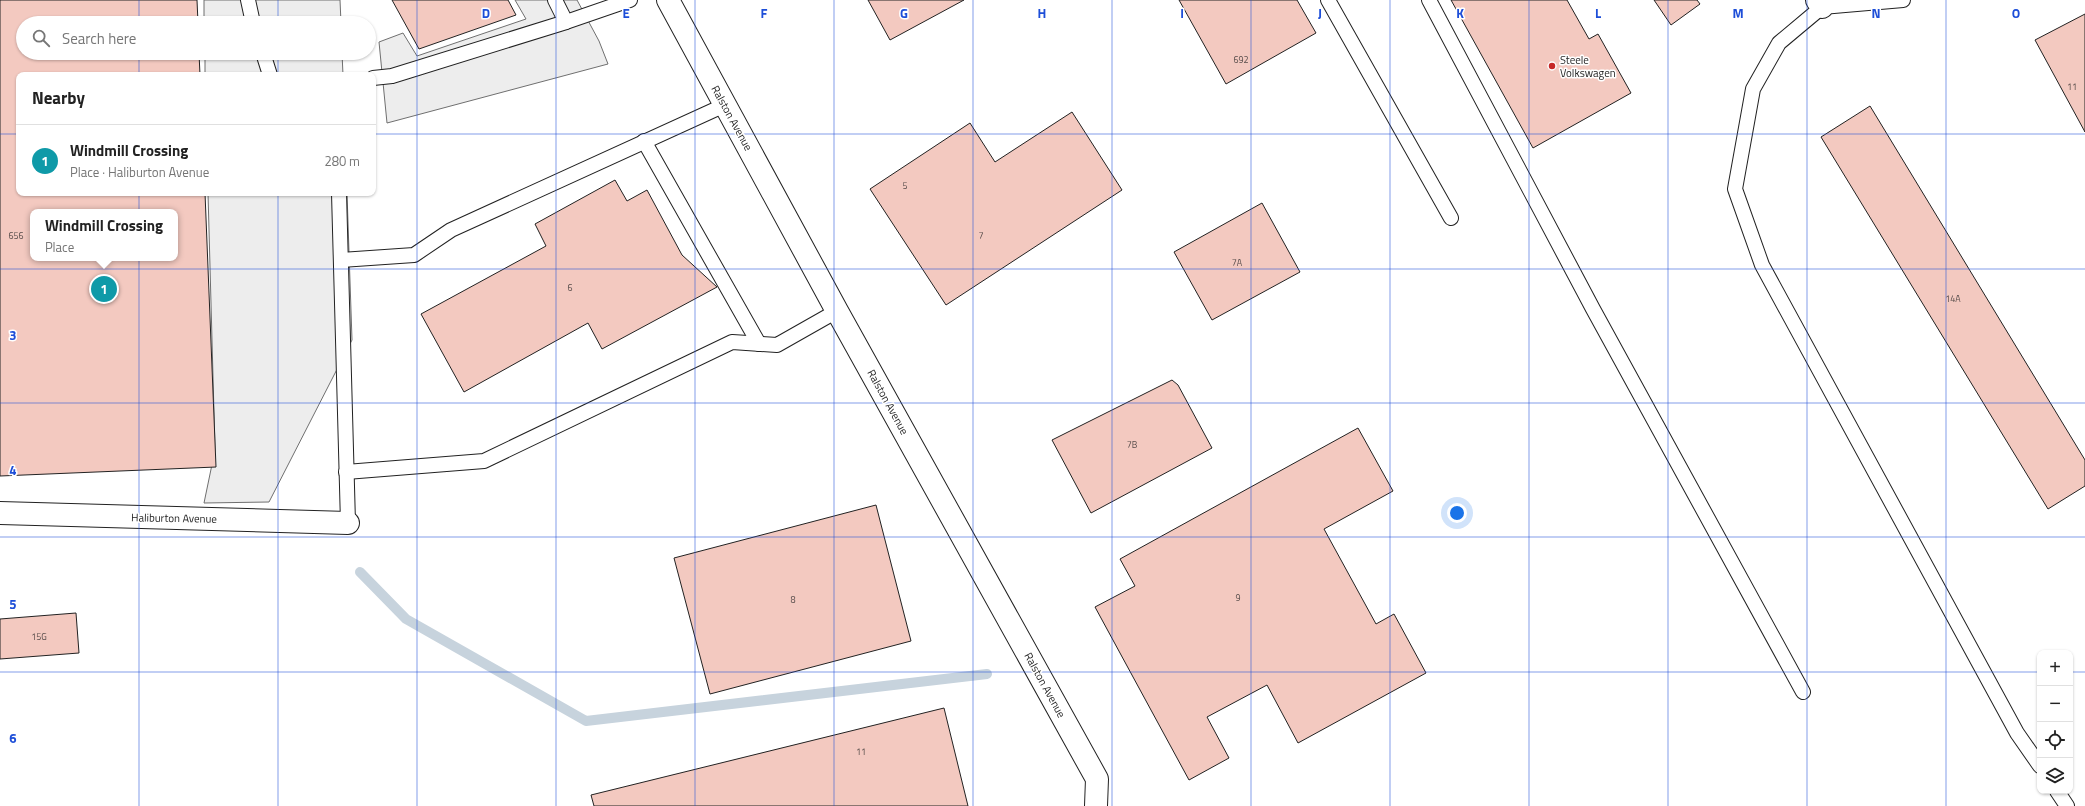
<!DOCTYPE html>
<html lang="en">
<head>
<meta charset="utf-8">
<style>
	:root { --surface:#fff; --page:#f6f6f6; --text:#222; --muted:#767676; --line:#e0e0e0; --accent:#111827 }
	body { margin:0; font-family:"Titillium Web",sans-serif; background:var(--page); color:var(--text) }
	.controls { position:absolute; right:12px; bottom:12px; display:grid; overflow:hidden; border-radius:8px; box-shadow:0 1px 3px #0004 }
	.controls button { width:36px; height:36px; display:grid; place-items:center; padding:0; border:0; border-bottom:1px solid var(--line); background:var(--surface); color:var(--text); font:20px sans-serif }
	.you { position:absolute; left:1457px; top:513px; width:14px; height:14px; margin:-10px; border:3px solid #fff; border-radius:50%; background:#1a73e8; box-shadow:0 0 0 6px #1a73e833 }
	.badge { display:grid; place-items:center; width:26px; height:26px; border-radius:50%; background:var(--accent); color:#fff; font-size:13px; font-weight:700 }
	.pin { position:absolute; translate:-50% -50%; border:2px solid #fff; box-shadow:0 1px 4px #0006 }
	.popup { position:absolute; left:30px; top:209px; width:148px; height:52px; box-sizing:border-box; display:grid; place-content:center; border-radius:8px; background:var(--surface); filter:drop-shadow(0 1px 3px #0005); font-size:13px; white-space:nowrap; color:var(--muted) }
	.popup b { font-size:15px; color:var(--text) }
	.popup::after { content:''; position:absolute; left:50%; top:100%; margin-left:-8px; border:8px solid transparent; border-top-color:var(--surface) }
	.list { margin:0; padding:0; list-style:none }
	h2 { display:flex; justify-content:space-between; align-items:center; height:52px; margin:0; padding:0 16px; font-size:17px }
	h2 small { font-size:13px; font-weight:400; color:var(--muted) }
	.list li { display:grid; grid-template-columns:26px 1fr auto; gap:12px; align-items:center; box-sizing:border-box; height:72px; padding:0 16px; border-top:1px solid var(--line) }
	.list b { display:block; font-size:15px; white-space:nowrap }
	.list p { margin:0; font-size:13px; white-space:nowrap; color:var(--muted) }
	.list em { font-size:13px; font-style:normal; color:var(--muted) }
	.icon { flex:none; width:22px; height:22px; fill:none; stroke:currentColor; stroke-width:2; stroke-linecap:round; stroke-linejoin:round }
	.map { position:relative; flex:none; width:2085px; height:806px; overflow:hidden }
	.search { position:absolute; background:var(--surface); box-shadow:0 1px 3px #0004; left:16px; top:16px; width:360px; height:44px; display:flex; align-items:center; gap:10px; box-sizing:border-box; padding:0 14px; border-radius:22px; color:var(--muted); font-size:15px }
	.panel { position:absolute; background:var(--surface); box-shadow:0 1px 3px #0004; left:16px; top:72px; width:360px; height:124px; border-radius:8px }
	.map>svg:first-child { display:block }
</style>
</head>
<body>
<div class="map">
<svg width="2085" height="806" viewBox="0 0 2085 806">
	<rect width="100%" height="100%" fill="#fff"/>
	<g fill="#ededed" stroke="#6f6f6f">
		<path d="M204 0H340L341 23H204Z"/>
		<path d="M515 0H577L599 41 608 64 387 123 379 42 403 33 417 56 526 19Z"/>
		<path d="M205 53H342L343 75H205Z"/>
		<path d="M208 193H347L352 340 269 502 204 503 215 450Z"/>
	</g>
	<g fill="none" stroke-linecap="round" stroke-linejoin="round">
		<path stroke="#c7d3dd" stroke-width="10" d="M360 572 406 619 586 721 987 674"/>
	</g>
	<g fill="#f3c9c0" stroke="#222" fill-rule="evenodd">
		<path d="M0 0H197L198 23H23V53H199L200 75H19V193H205L216 467 0 476ZM33 212H175V258H33Z"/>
		<path d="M392 0H508L516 15 419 49Z"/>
		<path d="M868 0H964L890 40Z"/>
		<path d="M1179 0H1297L1316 33 1226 84Z"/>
		<path d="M1451 0H1567L1589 39 1598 34 1631 93 1533 148Z"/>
		<path d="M1654 0H1697L1700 4 1671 25Z"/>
		<path d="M2085 14V132L2035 40Z"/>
		<path d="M1870 106 2085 460V486L2048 509 1821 137Z"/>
		<path d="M1072 112 1122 190 946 305 870 189 970 123 995 162Z"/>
		<path d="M615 180 627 201 647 190 682 255 717 287 602 349 588 323 464 392 421 314 546 246 535 224Z"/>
		<path d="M1262 203 1300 272 1212 320 1174 252Z"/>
		<path d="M1172 380 1178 385 1212 448 1091 513 1052 440Z"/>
		<path d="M1358 428 1393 491 1324 529 1376 624 1394 614 1426 673 1298 743 1267 685 1207 717 1229 758 1189 780 1095 607 1135 586 1120 559Z"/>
		<path d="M876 505 911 641 710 694 674 558Z"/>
		<path d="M76 613 79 653 0 659V619Z"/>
		<path d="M944 708 968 806H594L591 795Z"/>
	</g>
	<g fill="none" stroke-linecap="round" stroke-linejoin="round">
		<defs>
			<g id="service">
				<path d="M248 0 253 23"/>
				<path d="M555 0 566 22 630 0"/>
				<path d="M1328 0 1451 218"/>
				<path d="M1429 0 1593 309 1803 692"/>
				<path d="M1903 0 1822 7 1779 43 1753 89 1735 189 1762 265 2017 733 2040 766"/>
				<path d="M263 53 270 75"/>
				<path d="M373 78 392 76 566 22"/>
				<path d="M644 141 759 344"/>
				<path d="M339 193 348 523"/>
				<path d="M341 260 414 255 451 230 725 105"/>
				<path d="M346 472 484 461 732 342 777 345 837 311"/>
				<path d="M2057 791 2067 806"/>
			</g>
			<g id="minor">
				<path d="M668 0 837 311 1097 779 1096 806"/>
				<path d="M1817 0 1822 7"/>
				<path d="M0 513 348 523"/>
			</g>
		</defs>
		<use href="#service" stroke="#222" stroke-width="16"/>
		<use href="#minor" stroke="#222" stroke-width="24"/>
		<use href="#service" stroke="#fff" stroke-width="14"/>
		<use href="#minor" stroke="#fff" stroke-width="22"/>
	</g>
	<path fill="none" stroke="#1d4ed8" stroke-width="1" stroke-opacity="0.55" d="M139 0V23M278 0V23M417 0V806M556 0V806M695 0V806M834 0V806M973 0V806M1112 0V806M1251 0V806M1390 0V806M1529 0V806M1668 0V806M1807 0V806M1946 0V806M139 53V75M278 53V75M0 134H19M373 134H2085M139 193V806M278 193V806M0 269H2085M0 403H2085M0 537H2085M0 672H2040M2070 672H2085"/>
	<circle fill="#c62828" stroke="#fff" stroke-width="1.5" cx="1552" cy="66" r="4"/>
	<g text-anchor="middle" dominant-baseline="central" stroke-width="3" stroke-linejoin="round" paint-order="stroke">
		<g font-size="9" fill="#564c4a">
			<text x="1241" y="59">692</text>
			<text x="2072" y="86">11</text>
			<text x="905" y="185">5</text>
			<text x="16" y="235">656</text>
			<text x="981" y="235">7</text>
			<text x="1237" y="262">7A</text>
			<text x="570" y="287">6</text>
			<text x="1953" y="298">14A</text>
			<text x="1132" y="444">7B</text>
			<text x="1238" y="597">9</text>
			<text x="793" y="599">8</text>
			<text x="39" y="636">15G</text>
			<text x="861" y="751">11</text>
		</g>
		<g font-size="11" fill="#222" stroke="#fff" text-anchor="start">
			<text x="1560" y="60">Steele<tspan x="1560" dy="13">Volkswagen</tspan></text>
		</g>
		<g font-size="11" fill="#222" stroke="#fff">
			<text transform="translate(732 118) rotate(61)">Ralston Avenue</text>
			<text transform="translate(888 402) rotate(61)">Ralston Avenue</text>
			<text transform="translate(174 518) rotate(1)">Haliburton Avenue</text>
			<text transform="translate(1045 685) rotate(61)">Ralston Avenue</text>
		</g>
	</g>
	<g font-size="13" text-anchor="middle" font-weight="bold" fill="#1d4ed8" stroke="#fff" stroke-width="3" stroke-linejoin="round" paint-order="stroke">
		<text x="486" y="18">D</text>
		<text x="626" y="18">E</text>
		<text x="764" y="18">F</text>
		<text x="904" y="18">G</text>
		<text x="1042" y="18">H</text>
		<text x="1182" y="18">I</text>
		<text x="1320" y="18">J</text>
		<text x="1460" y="18">K</text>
		<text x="1598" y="18">L</text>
		<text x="1738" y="18">M</text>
		<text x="1876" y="18">N</text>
		<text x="2016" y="18">O</text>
		<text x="13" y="340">3</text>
		<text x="13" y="475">4</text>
		<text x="13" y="609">5</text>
		<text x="13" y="743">6</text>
	</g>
</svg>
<div class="controls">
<button>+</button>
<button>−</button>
<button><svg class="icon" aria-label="locate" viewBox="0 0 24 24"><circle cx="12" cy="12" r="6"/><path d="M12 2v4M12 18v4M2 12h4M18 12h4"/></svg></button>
<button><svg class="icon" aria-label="layers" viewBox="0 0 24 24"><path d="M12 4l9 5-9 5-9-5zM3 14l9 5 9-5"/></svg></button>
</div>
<div class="you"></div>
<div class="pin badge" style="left:104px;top:289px;background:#0f9aa8">1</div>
<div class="popup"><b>Windmill Crossing</b>Place</div>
<div class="search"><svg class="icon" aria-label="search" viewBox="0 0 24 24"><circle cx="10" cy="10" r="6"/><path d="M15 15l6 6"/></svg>Search here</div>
<section class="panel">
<h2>Nearby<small></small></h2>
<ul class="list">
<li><span class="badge" style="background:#0f9aa8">1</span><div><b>Windmill Crossing</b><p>Place · Haliburton Avenue</p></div><em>280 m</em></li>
</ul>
</section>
</div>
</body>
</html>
